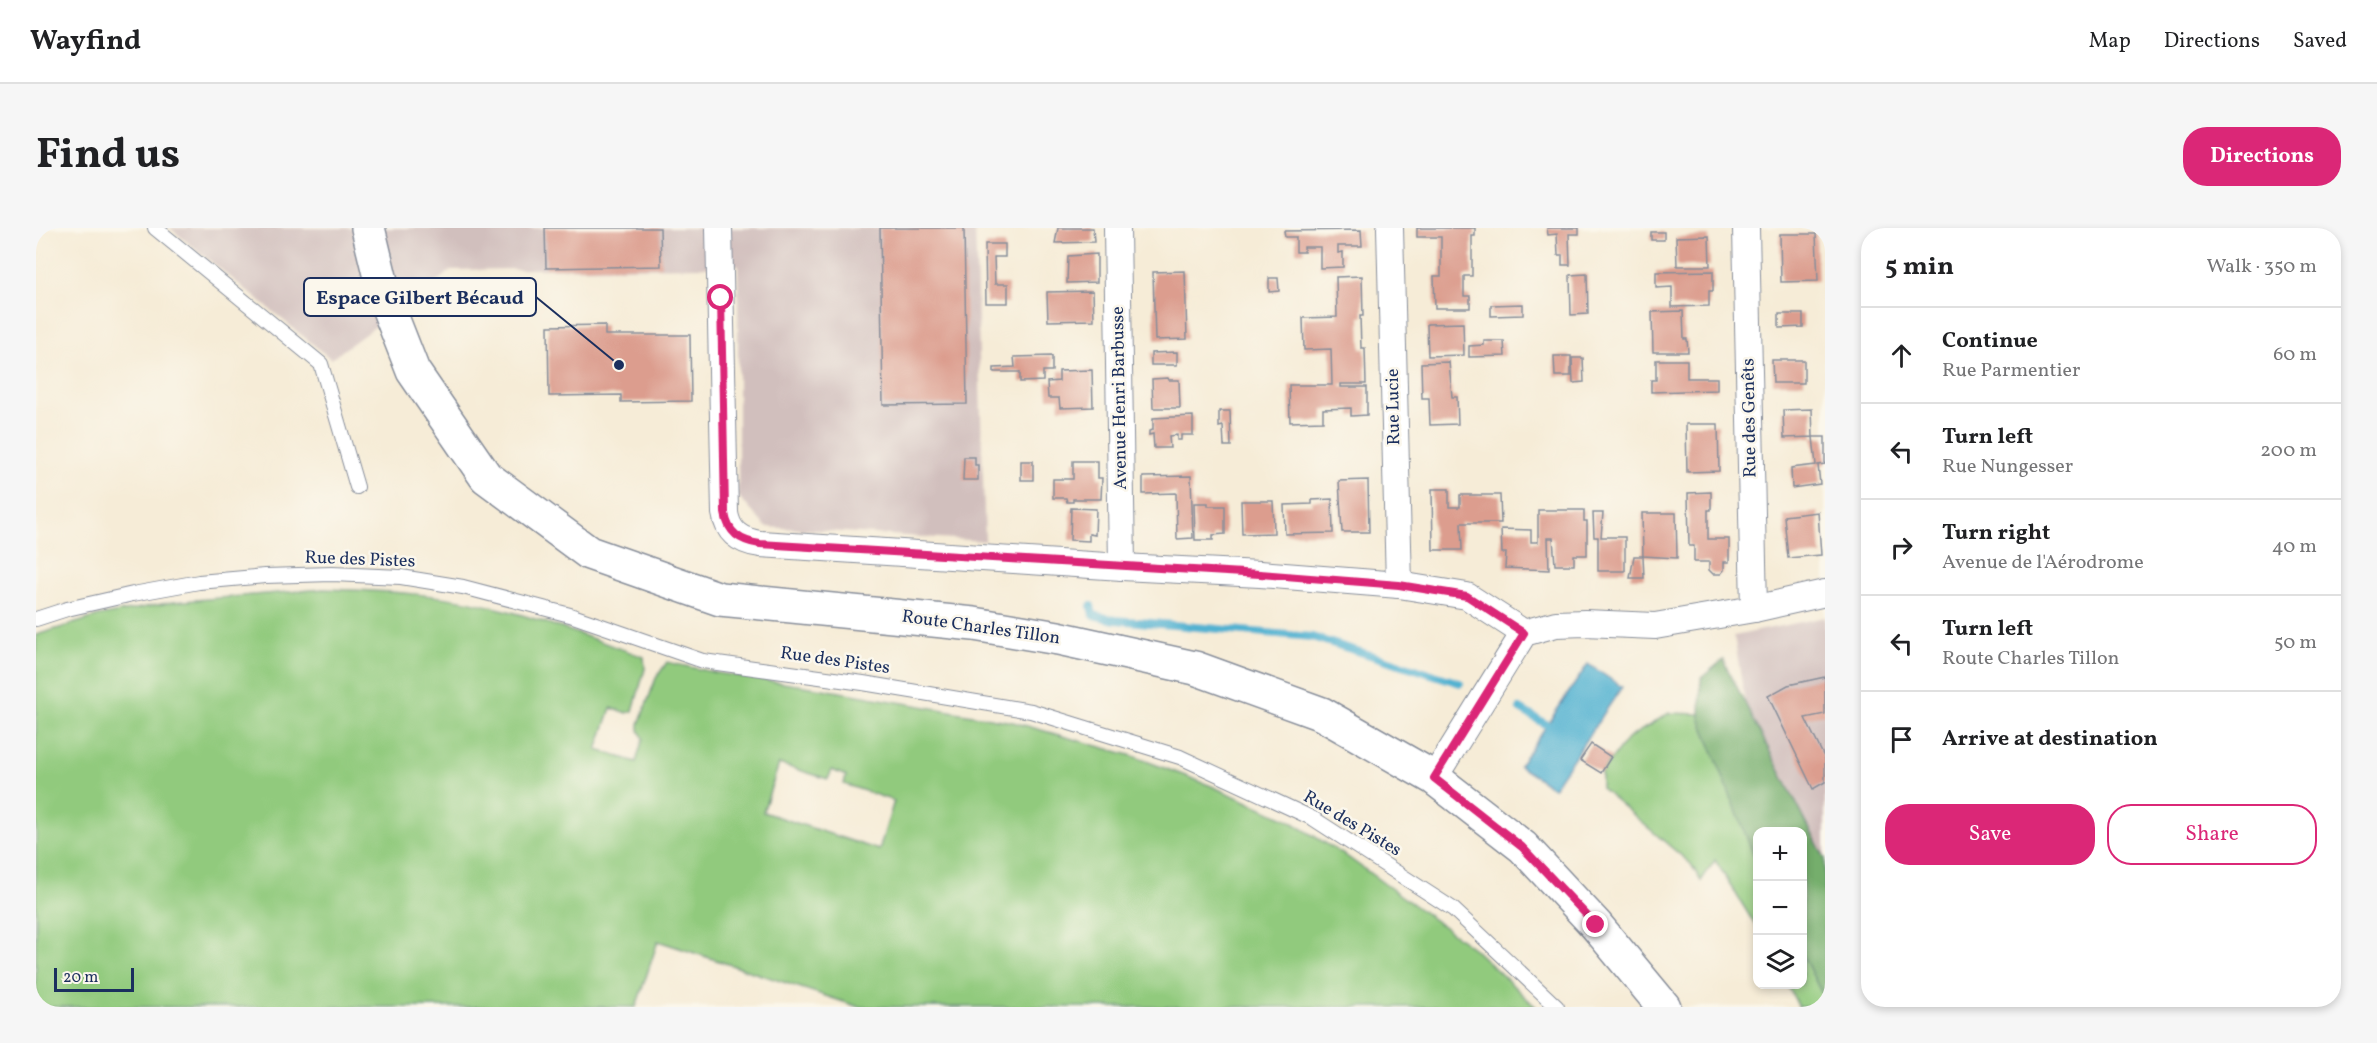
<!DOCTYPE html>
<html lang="en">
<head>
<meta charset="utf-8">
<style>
	:root { --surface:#fff; --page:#f6f6f6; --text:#202124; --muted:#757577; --line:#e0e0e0; --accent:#db2777 }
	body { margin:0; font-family:Vollkorn,serif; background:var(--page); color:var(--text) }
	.controls { position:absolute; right:18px; bottom:18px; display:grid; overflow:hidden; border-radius:12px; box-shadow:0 3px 9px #0003 }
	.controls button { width:54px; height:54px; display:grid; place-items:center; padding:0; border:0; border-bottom:2px solid var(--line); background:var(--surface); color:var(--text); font:30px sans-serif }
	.scale { position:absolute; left:18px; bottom:15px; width:80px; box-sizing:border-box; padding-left:6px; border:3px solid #1b2f5e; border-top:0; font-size:16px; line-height:21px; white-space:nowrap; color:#1b2f5e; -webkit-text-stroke:4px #fbf7ec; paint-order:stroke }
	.stop { position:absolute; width:18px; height:18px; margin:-14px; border:4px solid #db2777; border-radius:50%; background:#fff }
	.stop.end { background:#db2777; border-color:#fff; box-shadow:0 2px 6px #0008 }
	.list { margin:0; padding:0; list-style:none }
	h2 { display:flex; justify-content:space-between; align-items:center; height:78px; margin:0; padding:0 24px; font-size:26px }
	h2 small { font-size:20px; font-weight:400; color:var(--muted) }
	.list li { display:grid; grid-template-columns:39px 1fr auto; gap:18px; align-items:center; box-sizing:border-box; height:96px; padding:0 24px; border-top:2px solid var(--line) }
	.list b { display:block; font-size:22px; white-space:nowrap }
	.list p { margin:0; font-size:20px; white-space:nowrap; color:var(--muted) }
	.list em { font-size:20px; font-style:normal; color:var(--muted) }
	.actions { display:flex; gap:12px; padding:18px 24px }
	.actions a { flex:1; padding:14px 0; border:2px solid var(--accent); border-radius:24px; text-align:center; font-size:21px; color:var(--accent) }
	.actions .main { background:var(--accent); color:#fff }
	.icon { flex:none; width:33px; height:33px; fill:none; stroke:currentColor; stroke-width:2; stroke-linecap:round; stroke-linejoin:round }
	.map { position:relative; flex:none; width:1789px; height:779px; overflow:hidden; border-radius:24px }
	header { display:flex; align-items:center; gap:36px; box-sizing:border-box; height:84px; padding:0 30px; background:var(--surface); border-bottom:2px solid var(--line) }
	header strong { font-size:28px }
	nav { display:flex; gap:33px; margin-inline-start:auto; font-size:21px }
	.intro { display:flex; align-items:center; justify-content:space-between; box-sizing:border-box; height:144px; padding:0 36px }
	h1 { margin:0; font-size:42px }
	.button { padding:15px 27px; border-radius:24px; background:var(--accent); color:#fff; font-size:21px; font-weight:700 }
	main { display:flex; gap:36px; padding:0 36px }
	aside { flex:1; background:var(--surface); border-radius:24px; box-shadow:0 3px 9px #0003 }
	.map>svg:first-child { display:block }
</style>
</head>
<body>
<header>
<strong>Wayfind</strong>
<nav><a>Map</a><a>Directions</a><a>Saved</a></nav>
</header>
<div class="intro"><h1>Find us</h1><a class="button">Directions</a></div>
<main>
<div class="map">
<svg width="1789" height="779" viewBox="0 0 1789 779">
	<rect width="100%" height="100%" fill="#fbf7ec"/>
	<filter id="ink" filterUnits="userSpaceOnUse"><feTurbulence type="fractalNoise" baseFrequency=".0167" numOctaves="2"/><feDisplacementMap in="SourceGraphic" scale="12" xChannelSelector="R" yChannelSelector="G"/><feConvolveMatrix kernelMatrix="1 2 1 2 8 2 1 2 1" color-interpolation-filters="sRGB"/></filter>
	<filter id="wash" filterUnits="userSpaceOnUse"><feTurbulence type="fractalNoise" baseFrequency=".008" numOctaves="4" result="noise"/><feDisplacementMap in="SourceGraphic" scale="24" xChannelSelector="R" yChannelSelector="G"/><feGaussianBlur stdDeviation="1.35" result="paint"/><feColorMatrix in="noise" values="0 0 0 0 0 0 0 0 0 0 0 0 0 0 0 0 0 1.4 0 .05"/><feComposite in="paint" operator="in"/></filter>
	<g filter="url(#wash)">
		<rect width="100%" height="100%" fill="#f6ecd7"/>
		<g fill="#d1bfbd">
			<path d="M134 0H939L949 313 730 299 702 268V37L668 39 416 42 295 131Z"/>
			<path d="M1789 389V631L1709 474 1698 408Z"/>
		</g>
		<g fill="#91ca7d" stroke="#567c6e" stroke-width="1.5" fill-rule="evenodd">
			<path d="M287 361C348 363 409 365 469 382 516 395 562 413 608 429L609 441 597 483 591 485 575 480 561 522 600 534 607 510 603 502V496L620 450 631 434 681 445 781 460 977 494 1097 528 1173 557 1251 591 1313 630 1437 720 1500 779H823L622 713 600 779H0V407L63 388 137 374ZM743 536 792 551 796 542 810 548 808 556 858 573 843 622 727 584Z"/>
			<path d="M1633 485 1664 486 1721 636V700L1679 632 1665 653 1655 636 1565 560V545L1591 511Z"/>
			<path d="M1767 728 1789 772V779H1763L1751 757 1766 756Z"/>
		</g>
		<path fill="#74ae6c" stroke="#486e65" stroke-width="1.5" d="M1687 432 1789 631V772L1767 728 1766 604H1722L1721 636 1664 490 1665 450Z"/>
		<path fill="#53b2d1" stroke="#377098" stroke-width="1.5" d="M1552 436 1586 459 1517 560 1483 538Z"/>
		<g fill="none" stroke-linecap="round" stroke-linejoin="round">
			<g stroke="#53b2d1" stroke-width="8">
				<path d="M1055 378 1057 387 1079 392 1276 409 1424 455"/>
				<path d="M1484 481 1511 497"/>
			</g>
		</g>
		<g id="blocks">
			<g fill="#dc9d8e">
				<path d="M509 0H624L625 38 510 40Z"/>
				<path d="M844 0H928L931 176 847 177Z"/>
				<path d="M1022 0H1057L1058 14 1019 15Z"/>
				<path d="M1381 0H1439V8H1436V48H1428V68H1434V80H1399L1398 48H1405V9H1381Z"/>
				<path d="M1511 0H1543V6H1533L1534 37H1526V27H1522L1521 6 1512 7Z"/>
				<path d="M1325 2 1326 18H1302V25L1307 24V39L1284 40V19H1268V24H1260V9H1249L1248 3Z"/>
				<rect x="1615" y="4" width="13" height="8"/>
				<path d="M1744 6H1780L1782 53 1745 54Z"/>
				<path d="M1673 8 1674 38H1641L1640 9Z"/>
				<path d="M949 16H969V29H958L959 56H972V75H950Z"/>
				<path d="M1061 26V54L1031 55 1032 28Z"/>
				<path d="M1149 43 1151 111 1119 112 1117 44Z"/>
				<path d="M1677 43V63H1673V78L1636 79V59L1620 60V44Z"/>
				<path d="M1551 46 1552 86 1535 87 1534 47Z"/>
				<path d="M1326 48 1327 88H1324L1325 120H1329L1330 156H1305V159H1331V187L1315 188V180L1287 181V193L1254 194 1253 157H1296L1295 121 1268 122 1267 90 1301 89 1300 49Z"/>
				<path d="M1233 50H1242L1243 63 1233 64Z"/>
				<path d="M1057 63 1058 92 1012 93 1011 64Z"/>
				<path d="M1487 76V87L1455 88V77Z"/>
				<path d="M1647 83 1648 111H1651L1652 124H1617L1616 84Z"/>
				<path d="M1743 86H1767V99L1743 100Z"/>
				<path d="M1427 95 1428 127 1392 128 1391 96Z"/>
				<path d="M569 97V107H654L655 173 585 174V167L513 168 512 98Z"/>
				<path d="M1448 113H1468L1469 128 1433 129V118L1448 117Z"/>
				<path d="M1141 124V137H1115V125Z"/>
				<path d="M1016 128V143H1007V153L984 154V144H958V140L979 139 978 129Z"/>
				<path d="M1518 128H1535V148H1519Z"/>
				<path d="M1536 130H1547L1548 154 1537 155Z"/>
				<path d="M1620 132H1651V150H1681V162L1615 164V152H1620Z"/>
				<path d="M1736 132H1768V155H1737Z"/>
				<path d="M1413 134 1416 169H1421L1422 196 1394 197 1393 170H1386L1385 135Z"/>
				<path d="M1056 142 1057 179 1024 180 1023 170H1012L1011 154 1023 153V143Z"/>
				<path d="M1132 150 1133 152H1143L1144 180H1117L1116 151Z"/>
				<path d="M1776 181 1777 209H1789V236L1782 237 1784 256 1756 260 1755 240 1780 237 1777 209 1748 210 1747 182Z"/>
				<path d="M1183 183H1194L1195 218H1188L1187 198 1183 199Z"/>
				<path d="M1157 188V207H1145V212H1141V207L1133 208 1134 220H1118L1117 206 1113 207V203L1117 202V190Z"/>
				<path d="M1650 196H1682L1683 243 1651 244Z"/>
				<path d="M928 229H939V237H942V252H927Z"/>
				<rect x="985" y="233" width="12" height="19"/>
				<path d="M1037 233H1062V250H1066L1065 271H1037V274H1031L1030 270H1017V251H1037Z"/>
				<path d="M1155 248 1157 310 1141 311 1140 265 1107 266V249Z"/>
				<path d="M1332 252 1333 304H1306L1303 253Z"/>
				<path d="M1396 261H1413V279H1424V267H1464L1465 295H1425L1426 322H1397Z"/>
				<path d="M1675 264V282H1672V311H1693V334H1688V342L1685 346H1677L1673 342V334H1658V318H1653L1652 265Z"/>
				<path d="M1296 271 1297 305 1249 306 1248 277 1276 276V272Z"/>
				<path d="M1205 273H1237L1238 305 1206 306Z"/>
				<path d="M1158 275H1172V278H1189V306L1177 307V312H1159Z"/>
				<path d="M1035 280 1060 281 1059 307 1053 306V313L1034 312Z"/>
				<path d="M1502 282H1548V293H1551V327H1538V337H1519L1517 310H1512L1513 342 1469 340 1470 325H1466L1465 301 1495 302V314H1502Z"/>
				<path d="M1782 284 1785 327 1752 330 1748 288Z"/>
				<path d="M1557 285H1567L1565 309H1589V343H1562V309H1558Z"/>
				<path d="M1606 285H1640L1641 330 1607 328Z"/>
				<path d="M1598 328H1607L1608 350H1594Z"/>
				<path d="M1789 449V486L1769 490 1789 531V554L1777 561 1732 468 1752 457Z"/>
				<path d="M1555 516 1575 529 1565 545 1544 532Z"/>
			</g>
		</g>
	</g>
	<g filter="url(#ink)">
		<use href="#blocks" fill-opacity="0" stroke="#888e9a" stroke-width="1.5"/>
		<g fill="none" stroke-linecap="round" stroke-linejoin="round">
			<defs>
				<g id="service">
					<path d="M119 0 285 136 321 259"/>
					<path d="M0 391 31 381 97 366 163 354 229 348 296 346 365 349 427 359 534 387 667 433 827 455 995 483 1144 529 1278 591 1417 681 1521 779"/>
				</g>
				<g id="minor">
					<path d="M683 0 689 285C692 305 704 313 724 316L1086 339 1224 346 1363 357 1431 368 1488 405"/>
					<path d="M1081 0 1086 339"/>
					<path d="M1354 0 1363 357"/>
					<path d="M1710 0 1718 381"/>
					<path d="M1398 550 1488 405 1520 396 1549 395 1619 398 1718 381 1789 365"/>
				</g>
				<path id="secondary" d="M332 0 350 74 377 143 450 249 553 325 684 371 938 396 1022 410 1159 440 1286 486 1398 550 1487 619 1560 697 1628 779"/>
			</defs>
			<use href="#service" stroke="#888e9a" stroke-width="16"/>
			<use href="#minor" stroke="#888e9a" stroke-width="28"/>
			<use href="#secondary" stroke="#888e9a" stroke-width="36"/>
			<use href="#service" stroke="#fff" stroke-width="14"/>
			<use href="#minor" stroke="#fff" stroke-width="26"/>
			<use href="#secondary" stroke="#fff" stroke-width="33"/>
		</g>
	</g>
	<g fill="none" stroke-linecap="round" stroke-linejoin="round" filter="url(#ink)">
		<path stroke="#db2777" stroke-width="8" d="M685 70 689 285C692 305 704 313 724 316L1224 346 1363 357 1431 368 1488 405 1398 550 1486 619 1560 697"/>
	</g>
	<g text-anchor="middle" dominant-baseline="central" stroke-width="5" stroke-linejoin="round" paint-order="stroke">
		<g font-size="18" fill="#1b2f5e" stroke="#fbf7ec">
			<text transform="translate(1084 170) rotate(-91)">Avenue Henri Barbusse</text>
			<text transform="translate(1358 179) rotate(-91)">Rue Lucie</text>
			<text transform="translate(1714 190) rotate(-91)">Rue des Genêts</text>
			<text transform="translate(324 332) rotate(2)">Rue des Pistes</text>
			<text transform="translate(945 400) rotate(8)">Route Charles Tillon</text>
			<text transform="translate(799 433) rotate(8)">Rue des Pistes</text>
			<text transform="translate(1316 596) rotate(31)">Rue des Pistes</text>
		</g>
	</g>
	<path fill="none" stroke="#1b2f5e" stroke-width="2" d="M583 137L500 69"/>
	<circle fill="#1b2f5e" stroke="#fbf7ec" stroke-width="2" cx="583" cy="137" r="6"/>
	<rect fill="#fbf7ec" stroke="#1b2f5e" stroke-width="2" x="268" y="50" width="232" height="38" rx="6"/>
	<g font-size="20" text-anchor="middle" font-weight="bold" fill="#1b2f5e">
		<text x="384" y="76">Espace Gilbert Bécaud</text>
	</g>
</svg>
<div class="controls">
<button>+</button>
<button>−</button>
<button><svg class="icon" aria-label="layers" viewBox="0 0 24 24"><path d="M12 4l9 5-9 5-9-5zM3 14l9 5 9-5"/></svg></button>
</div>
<div class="scale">20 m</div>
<div class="stop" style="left:685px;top:70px"></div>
<div class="stop end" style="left:1560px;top:697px"></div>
</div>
<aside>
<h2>5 min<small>Walk · 350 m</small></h2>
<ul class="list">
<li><svg class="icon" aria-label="ahead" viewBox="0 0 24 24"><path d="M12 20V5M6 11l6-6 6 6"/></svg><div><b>Continue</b><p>Rue Parmentier</p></div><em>60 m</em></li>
<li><svg class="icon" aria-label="left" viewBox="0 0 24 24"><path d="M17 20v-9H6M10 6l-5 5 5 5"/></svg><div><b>Turn left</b><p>Rue Nungesser</p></div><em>200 m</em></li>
<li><svg class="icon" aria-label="right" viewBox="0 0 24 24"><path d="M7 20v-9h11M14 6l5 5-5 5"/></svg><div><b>Turn right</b><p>Avenue de l'Aérodrome</p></div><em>40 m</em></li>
<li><svg class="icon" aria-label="left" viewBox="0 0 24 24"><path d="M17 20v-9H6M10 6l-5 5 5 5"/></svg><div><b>Turn left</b><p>Route Charles Tillon</p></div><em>50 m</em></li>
<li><svg class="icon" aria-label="arrive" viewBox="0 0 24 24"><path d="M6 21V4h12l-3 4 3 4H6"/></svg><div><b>Arrive at destination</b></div></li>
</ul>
<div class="actions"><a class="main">Save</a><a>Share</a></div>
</aside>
</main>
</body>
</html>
